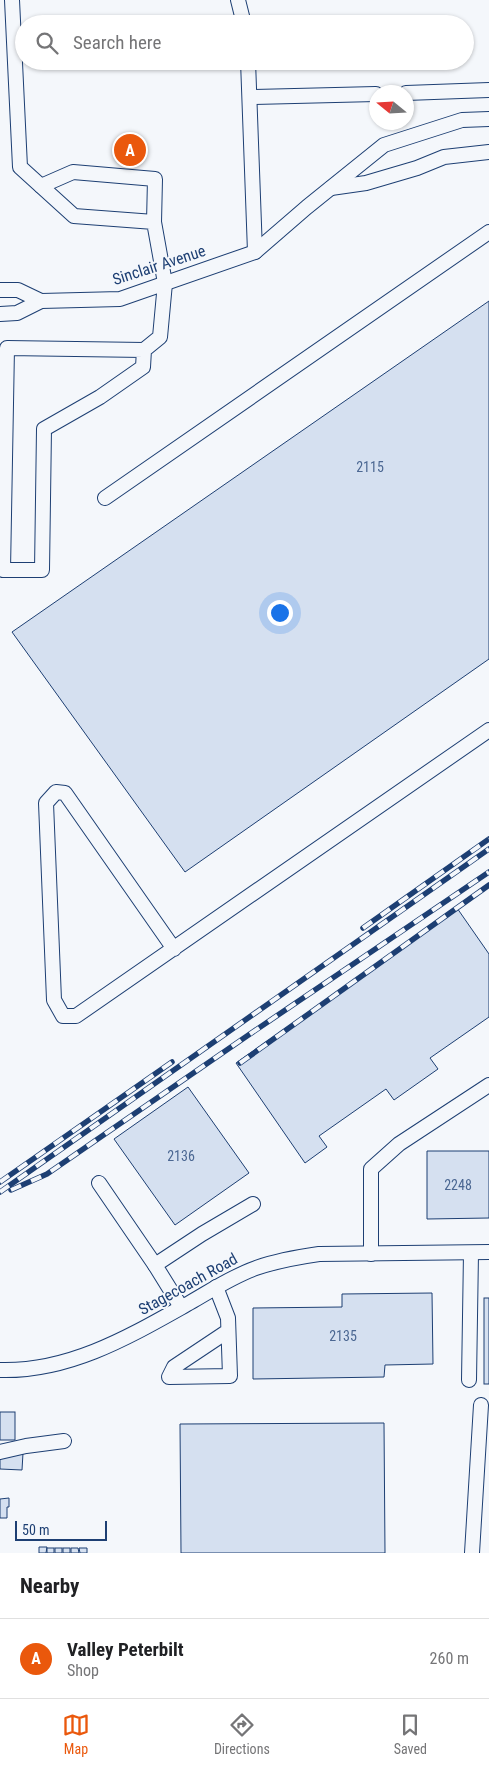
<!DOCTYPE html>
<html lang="en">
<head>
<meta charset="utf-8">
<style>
	:root { --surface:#fff; --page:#f6f6f6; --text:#202124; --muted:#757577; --line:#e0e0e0; --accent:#ea580c }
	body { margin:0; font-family:"Roboto Condensed",sans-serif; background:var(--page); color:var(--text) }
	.compass { position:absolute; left:369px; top:85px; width:45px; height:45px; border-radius:50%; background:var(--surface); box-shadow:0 1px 4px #0004; rotate:288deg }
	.scale { position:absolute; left:15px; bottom:12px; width:92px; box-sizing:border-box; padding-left:5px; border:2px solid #1d3f73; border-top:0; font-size:14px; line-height:18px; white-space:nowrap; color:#1d3f73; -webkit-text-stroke:4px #f4f7fb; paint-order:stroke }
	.you { position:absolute; left:279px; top:612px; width:18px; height:18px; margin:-12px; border:4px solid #fff; border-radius:50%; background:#1a73e8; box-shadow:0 0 0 8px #1a73e833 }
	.badge { display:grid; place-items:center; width:32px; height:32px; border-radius:50%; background:var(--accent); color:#fff; font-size:16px; font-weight:700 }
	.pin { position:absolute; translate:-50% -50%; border:2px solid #fff; box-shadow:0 1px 5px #0006 }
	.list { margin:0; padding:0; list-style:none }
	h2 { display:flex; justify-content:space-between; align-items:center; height:65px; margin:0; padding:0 20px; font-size:21px }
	h2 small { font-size:16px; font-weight:400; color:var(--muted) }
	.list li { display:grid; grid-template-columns:32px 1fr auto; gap:15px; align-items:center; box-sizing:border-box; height:80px; padding:0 20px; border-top:1px solid var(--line) }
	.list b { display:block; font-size:19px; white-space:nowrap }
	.list p { margin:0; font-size:16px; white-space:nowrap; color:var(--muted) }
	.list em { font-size:16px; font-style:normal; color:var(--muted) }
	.icon { flex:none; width:28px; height:28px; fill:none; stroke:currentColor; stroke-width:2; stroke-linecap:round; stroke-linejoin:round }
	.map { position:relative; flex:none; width:489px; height:1553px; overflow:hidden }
	.search { position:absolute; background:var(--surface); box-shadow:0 1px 4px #0004; left:15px; right:15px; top:15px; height:55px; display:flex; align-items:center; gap:12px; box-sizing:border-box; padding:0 18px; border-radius:28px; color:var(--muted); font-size:19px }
	.sheet { height:145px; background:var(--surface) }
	nav { display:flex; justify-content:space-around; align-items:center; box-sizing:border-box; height:70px; border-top:1px solid var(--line); background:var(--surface); font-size:14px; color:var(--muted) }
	nav a { display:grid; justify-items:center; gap:2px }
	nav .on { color:var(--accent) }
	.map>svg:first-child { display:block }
</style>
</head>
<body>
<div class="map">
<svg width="489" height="1553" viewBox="0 0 489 1553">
	<rect width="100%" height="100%" fill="#f4f7fb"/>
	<g fill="#d5e0f0" stroke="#1d3f73">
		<path d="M489 301V659L185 872 12 632Z"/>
		<path d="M457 908 489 954V1017L430 1058 438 1069 394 1100 386 1089 319 1136 327 1147 305 1163 236 1063Z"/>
		<path d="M188 1087 249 1173 175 1225 114 1139Z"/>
		<path d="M427 1151H489V1218L427 1219Z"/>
		<path d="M432 1293 433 1364 385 1365 384 1377 253 1379V1308L342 1307V1294Z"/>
		<rect x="484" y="1298" width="5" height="86"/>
		<rect x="0" y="1412" width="15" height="28"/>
		<path d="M384 1423 385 1553H181L180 1424Z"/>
		<path d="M23 1453 22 1470 0 1469V1458Z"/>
		<path d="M9 1498V1507H7V1518H0V1499Z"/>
		<path d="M39 1547H47L46 1553H39Z"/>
		<rect x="47" y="1548" width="7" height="5"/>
		<rect x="55" y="1548" width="7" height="5"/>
		<rect x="63" y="1548" width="7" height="5"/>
		<path d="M71 1548H78L79 1553H71Z"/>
		<path d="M79 1548H87V1553H80Z"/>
	</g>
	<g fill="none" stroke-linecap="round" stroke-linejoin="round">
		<defs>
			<g id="minor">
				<path d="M12 0 20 167 74 216 154 222 165 283 160 337 144 350 7 348 3 570H42L44 429 100 397 143 367 144 350"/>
				<path d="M238 0 244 24"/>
				<path d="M248 61 255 252"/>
				<path d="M406 93 489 90"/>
				<path d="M250 97 376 94"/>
				<path d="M41 186 73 172 155 179 154 222"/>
				<path d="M331 188 366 183 417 168 444 157 489 152"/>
				<path d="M0 290H18L41 301"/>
				<path d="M0 314 17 313 41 301 120 299 255 252 307 207 384 145 462 120 489 119"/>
				<path d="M105 498 489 232"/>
				<path d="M174 949 65 793 56 792 46 803 54 1000 63 1016H76L489 730"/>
				<path d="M99 1183 155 1265"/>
				<path d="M371 1254V1169L399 1144 489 1085"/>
				<path d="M216 1287 228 1318 230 1376 169 1377 174 1367 228 1331"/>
				<path d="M181 1307 155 1265 202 1234 253 1204"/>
				<path d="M0 1370C71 1372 132 1335 191 1302 212 1290 233 1276 256 1268 276 1261 298 1257 319 1254L489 1252"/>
				<path d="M469 1380 471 1253"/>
				<path d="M0 1452 26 1446 64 1441"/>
				<path d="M472 1553 481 1405"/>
			</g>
		</defs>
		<use href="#minor" stroke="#1d3f73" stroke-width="16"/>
		<use href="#minor" stroke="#f4f7fb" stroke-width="14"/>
		<defs>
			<g id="rail">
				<path d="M363 928 489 839"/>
				<path d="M240 1063 489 885"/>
				<path d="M0 1182 172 1062"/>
				<path d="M11 1190 47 1174 247 1036 489 872"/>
				<path d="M0 1192 489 849"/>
			</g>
		</defs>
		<use href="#rail" stroke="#1d3f73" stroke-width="5.5"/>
		<use href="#rail" stroke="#f4f7fb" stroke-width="4" stroke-dasharray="11" stroke-linecap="butt"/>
	</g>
	<g text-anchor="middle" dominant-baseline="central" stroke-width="4" stroke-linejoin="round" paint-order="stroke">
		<g font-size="14" fill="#4b6792">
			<text x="370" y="467">2115</text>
			<text x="181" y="1156">2136</text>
			<text x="458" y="1185">2248</text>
			<text x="343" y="1336">2135</text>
		</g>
		<g font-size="16" fill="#1d3f73" stroke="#f4f7fb">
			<text transform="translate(159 265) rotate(-18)">Sinclair Avenue</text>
			<text transform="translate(188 1284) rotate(-29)">Stagecoach Road</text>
		</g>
	</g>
</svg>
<svg class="compass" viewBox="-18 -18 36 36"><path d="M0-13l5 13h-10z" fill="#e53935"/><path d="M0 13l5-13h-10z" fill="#757577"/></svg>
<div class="scale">50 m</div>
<div class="you"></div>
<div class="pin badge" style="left:130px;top:150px">A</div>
<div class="search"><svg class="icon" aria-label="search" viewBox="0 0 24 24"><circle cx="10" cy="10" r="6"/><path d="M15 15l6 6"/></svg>Search here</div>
</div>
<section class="sheet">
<h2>Nearby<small></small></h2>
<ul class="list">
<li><span class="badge">A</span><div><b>Valley Peterbilt</b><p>Shop</p></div><em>260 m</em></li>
</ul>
</section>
<nav>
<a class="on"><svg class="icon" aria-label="map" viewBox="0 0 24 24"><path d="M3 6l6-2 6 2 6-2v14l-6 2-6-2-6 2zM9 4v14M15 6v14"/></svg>Map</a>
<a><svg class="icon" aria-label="directions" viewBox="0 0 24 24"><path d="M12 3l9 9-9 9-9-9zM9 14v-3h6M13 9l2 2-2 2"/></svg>Directions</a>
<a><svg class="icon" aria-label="saved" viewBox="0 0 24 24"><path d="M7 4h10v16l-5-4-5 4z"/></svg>Saved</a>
</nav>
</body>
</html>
